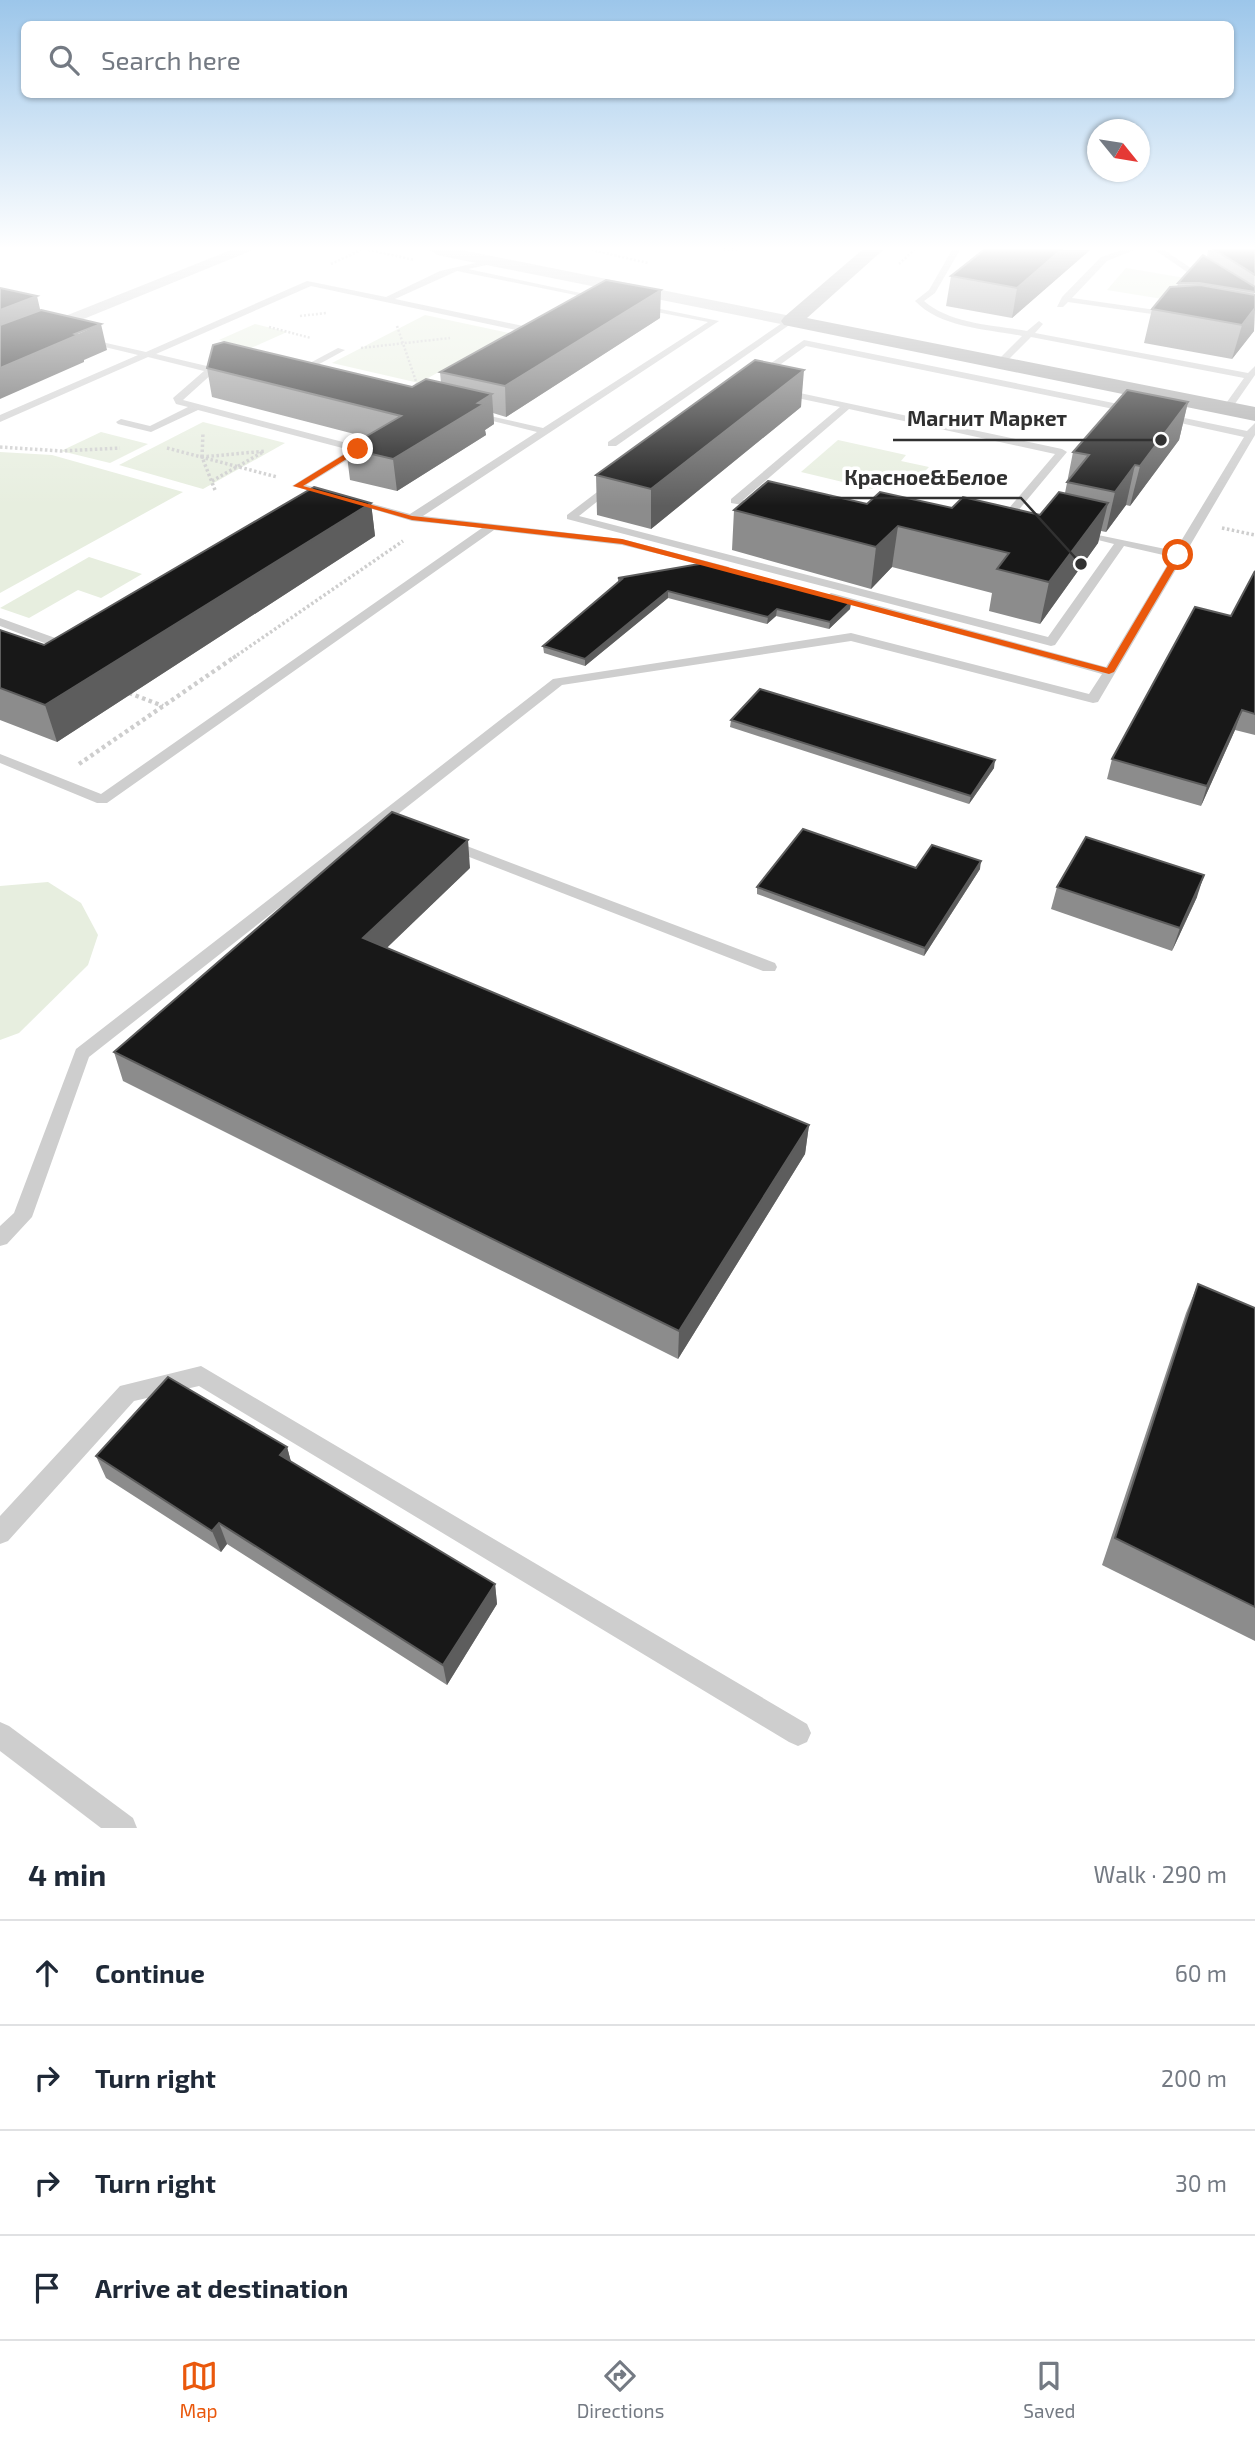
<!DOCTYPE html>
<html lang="en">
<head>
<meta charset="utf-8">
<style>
	:root { --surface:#fff; --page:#f2f2f3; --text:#1f2937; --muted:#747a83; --line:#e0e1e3; --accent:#ea580c }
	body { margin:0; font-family:"Exo 2",sans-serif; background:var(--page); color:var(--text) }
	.compass { position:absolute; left:1087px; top:119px; width:63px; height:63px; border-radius:50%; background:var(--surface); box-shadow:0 2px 5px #0004; rotate:120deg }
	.stop { position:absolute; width:21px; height:21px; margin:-16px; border:5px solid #ea580c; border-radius:50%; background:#fff }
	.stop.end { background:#ea580c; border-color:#fff; box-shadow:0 2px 7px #0008 }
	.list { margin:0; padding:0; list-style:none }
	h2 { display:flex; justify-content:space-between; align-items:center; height:91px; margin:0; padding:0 28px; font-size:30px }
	h2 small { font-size:23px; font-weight:400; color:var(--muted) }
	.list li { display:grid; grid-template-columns:46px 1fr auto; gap:21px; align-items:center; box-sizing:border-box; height:105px; padding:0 28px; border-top:2px solid var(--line) }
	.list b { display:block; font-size:26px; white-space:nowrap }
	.list em { font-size:23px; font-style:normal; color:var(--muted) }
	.icon { flex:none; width:38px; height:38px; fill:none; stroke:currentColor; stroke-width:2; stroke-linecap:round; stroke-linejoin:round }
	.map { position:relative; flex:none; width:1255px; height:1828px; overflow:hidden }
	.search { position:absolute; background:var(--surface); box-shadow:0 2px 5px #0004; left:21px; right:21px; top:21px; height:77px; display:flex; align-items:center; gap:18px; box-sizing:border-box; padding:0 24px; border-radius:10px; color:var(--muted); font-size:26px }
	.sheet { height:511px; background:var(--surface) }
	nav { display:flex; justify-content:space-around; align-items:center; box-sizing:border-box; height:98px; border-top:2px solid var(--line); background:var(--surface); font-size:19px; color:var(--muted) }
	nav a { display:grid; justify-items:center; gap:4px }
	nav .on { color:var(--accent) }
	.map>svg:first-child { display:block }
</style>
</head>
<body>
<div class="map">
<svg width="1255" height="1828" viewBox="0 0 1255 1828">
	<rect width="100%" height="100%" fill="#fff"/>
	<g fill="#e7eedf">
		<path d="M1126 268 1191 279 1175 301 1107 290Z"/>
		<path d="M425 315 509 333 419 383 332 363Z"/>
		<path d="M255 324 287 332 251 348 219 340Z"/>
		<path d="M203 422 285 443 203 489 119 465Z"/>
		<path d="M101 432 148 444 110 463 61 451Z"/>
		<path d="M838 440 906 455 901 461 929 467 916 480 889 473 872 489 801 472Z"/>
		<path d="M0 452 52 455 183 492 0 593Z"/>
		<path d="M89 557 142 574 101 598 78 590 29 618 0 608Z"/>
		<path d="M48 882 81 903 98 935 88 965 19 1033 0 1040V886Z"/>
	</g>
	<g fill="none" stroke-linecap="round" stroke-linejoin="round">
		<g stroke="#cecece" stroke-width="2.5" stroke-dasharray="2 2" stroke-linecap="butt">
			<path d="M368 250 415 260"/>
			<path d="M591 250 648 263"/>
			<path d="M723 250H737"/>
			<path d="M331 264 361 250"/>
			<path d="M899 264 914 250"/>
			<path d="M300 316 326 313"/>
			<path d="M397 326 418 387"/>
			<path d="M269 327 311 338"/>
			<path d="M361 348 450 338"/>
		</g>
		<g stroke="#cecece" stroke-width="3.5" stroke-dasharray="2.5 2.5" stroke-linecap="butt">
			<path d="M0 447 61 451 120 448"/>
			<path d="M167 448 277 477"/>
			<path d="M202 457 203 432"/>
			<path d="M212 481 263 452"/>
			<path d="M215 490 202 457 266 451"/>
			<path d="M1222 528 1255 535"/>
			<path d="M233 658 403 541"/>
		</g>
		<g stroke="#cecece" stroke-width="4.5" stroke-dasharray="3.5 3.5" stroke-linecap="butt">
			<path d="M129 693 163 706"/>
			<path d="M79 764 236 656"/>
		</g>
		<g fill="#cecece" fill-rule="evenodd">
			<path d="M952 250H960L935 293 924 301C950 324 994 325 1027 331L1039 321 1043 324 1035 333 1248 373 1255 366V375L1230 411 1227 412 1222 409 1244 378 1031 337 1001 367H995V363L1022 336C987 329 941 328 915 301L929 290Z"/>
			<path d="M1122 250H1134L1107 261 1072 298 1170 312 1173 313V317L1068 302 1063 307H1057L1062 297 1101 257Z"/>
			<path d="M1155 250H1164L1210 281 1203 283Z"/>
			<path d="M493 259 496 263 468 269 604 298 600 300 457 271 395 299 542 330V334L539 335 311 286 156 354 211 367 225 364 229 367 214 372 183 400 362 447V451L306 485 320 489V493L292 486 350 450 198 410 151 432 118 424 116 422 121 419 150 426 188 407 176 404 173 398 204 371 148 357 0 422V415L138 355 84 342V338L146 352 307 281 386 297 440 271Z"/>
			<path d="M636 304 719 321 423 516 622 539 729 567V571L622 545 494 530 107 803H97L0 763V754L101 794 482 528 412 521 346 501 351 498 410 514 537 432 472 416V412L543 428 708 322 636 308Z"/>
			<path d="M788 319 795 321 616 446H608V442Z"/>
			<path d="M804 340 1133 407 1138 410 1133 413 806 346 763 377H757V373Z"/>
			<path d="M338 348 345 350 301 374 293 372Z"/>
			<path d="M781 389 1062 449 1067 452 1012 518 1008 519 1003 516 1004 514 1055 454 849 409 743 500 766 505V509L731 503V499L840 407 778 394V390Z"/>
			<path d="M1165 414 1247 431 1255 423V435L1098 702 1093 703 851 641 562 685 89 1057 32 1217 7 1244 0 1246V1226L14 1213 76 1049 553 679 851 633 1089 694 1102 674 825 597 831 593 835 594 1106 667 1172 557 1124 546 1055 645 1051 646 567 519V515L609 483 618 485 579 516 1048 637 1114 544 1074 534V530L1175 551 1244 437 1162 419V415Z"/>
			<path d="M0 618 58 639 69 634 75 638 63 647H55L0 626Z"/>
			<path d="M451 840 775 963 777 967 775 971H763L446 848 444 845Z"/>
			<path d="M201 1366 807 1724 811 1733 807 1742 798 1746 789 1742 199 1386 134 1401 8 1541 0 1544V1516L120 1386Z"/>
			<path d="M0 1722 9 1726 133 1818 137 1828H101L0 1751Z"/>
		</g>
		<g fill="#cecece" fill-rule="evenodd">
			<path d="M231 250H253L0 353V342Z"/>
			<path d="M430 250H462L791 316 799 321 791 326 437 255Z"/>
		</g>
		<path fill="#a9a9a9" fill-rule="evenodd" d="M862 250H883L807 318 1255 407V421L784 325 781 321 784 317Z"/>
	</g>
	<g fill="#8c8c8c">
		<path d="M982 250H1090L1012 318 946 306 951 276Z"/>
		<path d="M1208 250H1255L1254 331 1232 359 1144 343 1152 309 1177 287 1178 283 1207 257Z"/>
		<path d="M660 318 506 417 493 413 494 424 485 430 486 435 397 491 350 480 346 448 366 437 212 397 207 368 412 387 441 383 440 372Z"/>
		<path d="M1188 402 1179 440 1130 506 1126 505 1106 532 1101 531 1098 543 1040 624 989 611 992 593 892 567 871 589 732 550 734 510 867 504 952 508 1040 515 1065 493 1073 452Z"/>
		<path d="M801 407 651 529 597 515 596 475Z"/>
		<path d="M371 503 375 536 57 742 0 720V630L44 645Z"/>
		<path d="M1255 571V735L1235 730 1201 806 1107 779 1112 759 1231 616Z"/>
		<path d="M618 578 851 602 850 609 829 629 776 616 767 624 668 598 585 666 544 653 543 646 618 583Z"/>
		<path d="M731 720 994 768 969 804 730 727Z"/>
		<path d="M470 868 386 948 809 1125 805 1154 678 1359 123 1081 114 1052Z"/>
		<path d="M916 868 980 869 924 956 757 894V887Z"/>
		<path d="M1057 887 1197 897 1172 951 1051 909Z"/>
		<path d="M1198 1284 1255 1308V1641L1102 1565 1186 1313Z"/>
		<path d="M287 1447 291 1462 495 1584 497 1604 447 1685 227 1544 221 1552 106 1478 96 1456Z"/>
	</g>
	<g fill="#5d5d5d">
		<path d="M1061 250H1090L1012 318 1017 288Z"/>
		<path d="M661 290 660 318 506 417 505 386Z"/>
		<path d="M37 296 43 322 0 339V310Z"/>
		<path d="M1255 308 1254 331 1232 359 1242 325Z"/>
		<path d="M101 324 107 350 84 360V362L0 399V368Z"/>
		<path d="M804 370 801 407 651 529V489Z"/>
		<path d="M492 394 494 424 485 430 486 435 397 491 393 459Z"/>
		<path d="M1188 402 1179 440 1130 506 1140 466Z"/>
		<path d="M1135 465 1126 505 1106 532 1115 492Z"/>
		<path d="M371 503 375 536 57 742 45 705Z"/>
		<path d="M1108 503 1098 543 1040 624 1049 582Z"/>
		<path d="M898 526 892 567 871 589 876 547Z"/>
		<path d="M668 591V598L585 666V659Z"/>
		<path d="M851 602 850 609 829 629 830 622Z"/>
		<path d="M777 609 776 616 767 624 768 617Z"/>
		<path d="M1242 710 1235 730 1201 806 1207 786Z"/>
		<path d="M995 760 994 768 969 804 971 796Z"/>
		<path d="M468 840 470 868 367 967 363 938Z"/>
		<path d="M981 861 980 869 924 956 925 948Z"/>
		<path d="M1204 875 1197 897 1172 951 1180 928Z"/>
		<path d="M809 1125 805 1154 678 1359 679 1331Z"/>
		<path d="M287 1447 293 1469 280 1455Z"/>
		<path d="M219 1523 227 1544 221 1552 212 1531Z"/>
		<path d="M495 1584 497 1604 447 1685 443 1665Z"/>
	</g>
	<g fill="#181818" stroke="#5d5d5d" stroke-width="2">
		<path d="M984 250H1061L1017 288 951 276Z"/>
		<path d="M1215 250H1255V275Z"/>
		<path d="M1203 255 1255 287V292L1199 283H1178Z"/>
		<path d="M606 280 661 290 505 386 440 372Z"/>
		<path d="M1200 285 1255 295V308L1242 325 1152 309 1170 287Z"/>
		<path d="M0 288 37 296 0 310Z"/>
		<path d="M41 310 101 324 75 334 78 335 0 368V325Z"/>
		<path d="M224 342 412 387 426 379 492 394 478 403 484 404 393 459 346 448 401 416 207 368 213 345Z"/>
		<path d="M755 360 804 370 651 489 596 475Z"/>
		<path d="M1127 390 1188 402 1140 466 1135 465 1115 492 1067 482 1089 455 1073 452Z"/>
		<path d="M768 481 867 504 880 492 952 508 963 497 1040 515 1059 492 1108 503 1049 582 997 569 1009 553 898 526 876 547 734 510Z"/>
		<path d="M314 487 371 503 45 705 0 688V630L44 645Z"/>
		<path d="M705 563 851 602 830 622 777 609 768 617 668 591 585 659 543 646 622 579 618 578Z"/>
		<path d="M1255 571V714L1242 710 1207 786 1112 759 1195 607 1231 616Z"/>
		<path d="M760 689 995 760 971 796 731 720Z"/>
		<path d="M392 812 468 840 363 938 809 1125 679 1331 114 1052Z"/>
		<path d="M803 829 916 868 932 845 981 861 925 948 757 887Z"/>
		<path d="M1086 837 1204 875 1180 928 1057 887Z"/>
		<path d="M1198 1284 1255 1308V1607L1115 1538Z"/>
		<path d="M168 1377 287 1447 280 1455 495 1584 443 1665 219 1523 212 1531 96 1456Z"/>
	</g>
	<linearGradient id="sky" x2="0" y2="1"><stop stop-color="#9cc6ea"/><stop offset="0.49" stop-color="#fff"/><stop offset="1" stop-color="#fff" stop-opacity="0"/></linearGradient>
	<rect width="1255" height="506" fill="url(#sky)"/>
	<path fill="#ea580c" d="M358 446 361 450 303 486 412 516 622 539 1107 668 1174 555 1178 552 1183 555 1114 672 1109 674 622 544 412 520 293 486Z"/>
	<path fill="none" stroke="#313131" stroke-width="2.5" d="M1161 440L1081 440H893M1081 564L1021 498H830"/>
	<g fill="#313131" stroke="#fff" stroke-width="2.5">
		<circle cx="1161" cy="440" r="7"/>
		<circle cx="1081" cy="564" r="7"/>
	</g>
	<g font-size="21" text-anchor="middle" font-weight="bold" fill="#313131" stroke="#fff" stroke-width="7" stroke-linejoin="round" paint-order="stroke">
		<text x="987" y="426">Магнит Маркет</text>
		<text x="926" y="485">Красное&amp;Белое</text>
	</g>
</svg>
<svg class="compass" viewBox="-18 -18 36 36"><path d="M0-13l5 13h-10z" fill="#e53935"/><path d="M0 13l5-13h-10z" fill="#747a83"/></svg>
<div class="stop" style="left:1178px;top:555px"></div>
<div class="stop end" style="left:358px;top:449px"></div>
<div class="search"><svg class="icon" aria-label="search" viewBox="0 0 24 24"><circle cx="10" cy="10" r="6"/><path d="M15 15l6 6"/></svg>Search here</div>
</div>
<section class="sheet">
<h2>4 min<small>Walk · 290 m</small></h2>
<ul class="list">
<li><svg class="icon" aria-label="ahead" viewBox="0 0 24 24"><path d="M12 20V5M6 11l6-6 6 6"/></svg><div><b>Continue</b></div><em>60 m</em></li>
<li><svg class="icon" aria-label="right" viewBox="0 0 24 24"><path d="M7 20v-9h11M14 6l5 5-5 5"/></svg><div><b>Turn right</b></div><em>200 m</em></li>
<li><svg class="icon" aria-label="right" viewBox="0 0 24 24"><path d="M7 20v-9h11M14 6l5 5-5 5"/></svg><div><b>Turn right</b></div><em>30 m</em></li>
<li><svg class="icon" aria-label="arrive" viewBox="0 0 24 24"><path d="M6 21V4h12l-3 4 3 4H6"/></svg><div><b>Arrive at destination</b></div></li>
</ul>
</section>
<nav>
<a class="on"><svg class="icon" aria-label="map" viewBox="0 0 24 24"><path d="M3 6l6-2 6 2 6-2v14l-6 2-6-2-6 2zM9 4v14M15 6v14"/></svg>Map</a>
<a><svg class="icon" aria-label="directions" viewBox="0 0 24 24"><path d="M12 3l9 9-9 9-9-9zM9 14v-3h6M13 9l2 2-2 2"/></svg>Directions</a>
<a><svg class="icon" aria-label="saved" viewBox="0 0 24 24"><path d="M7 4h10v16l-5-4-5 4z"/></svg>Saved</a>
</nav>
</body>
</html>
